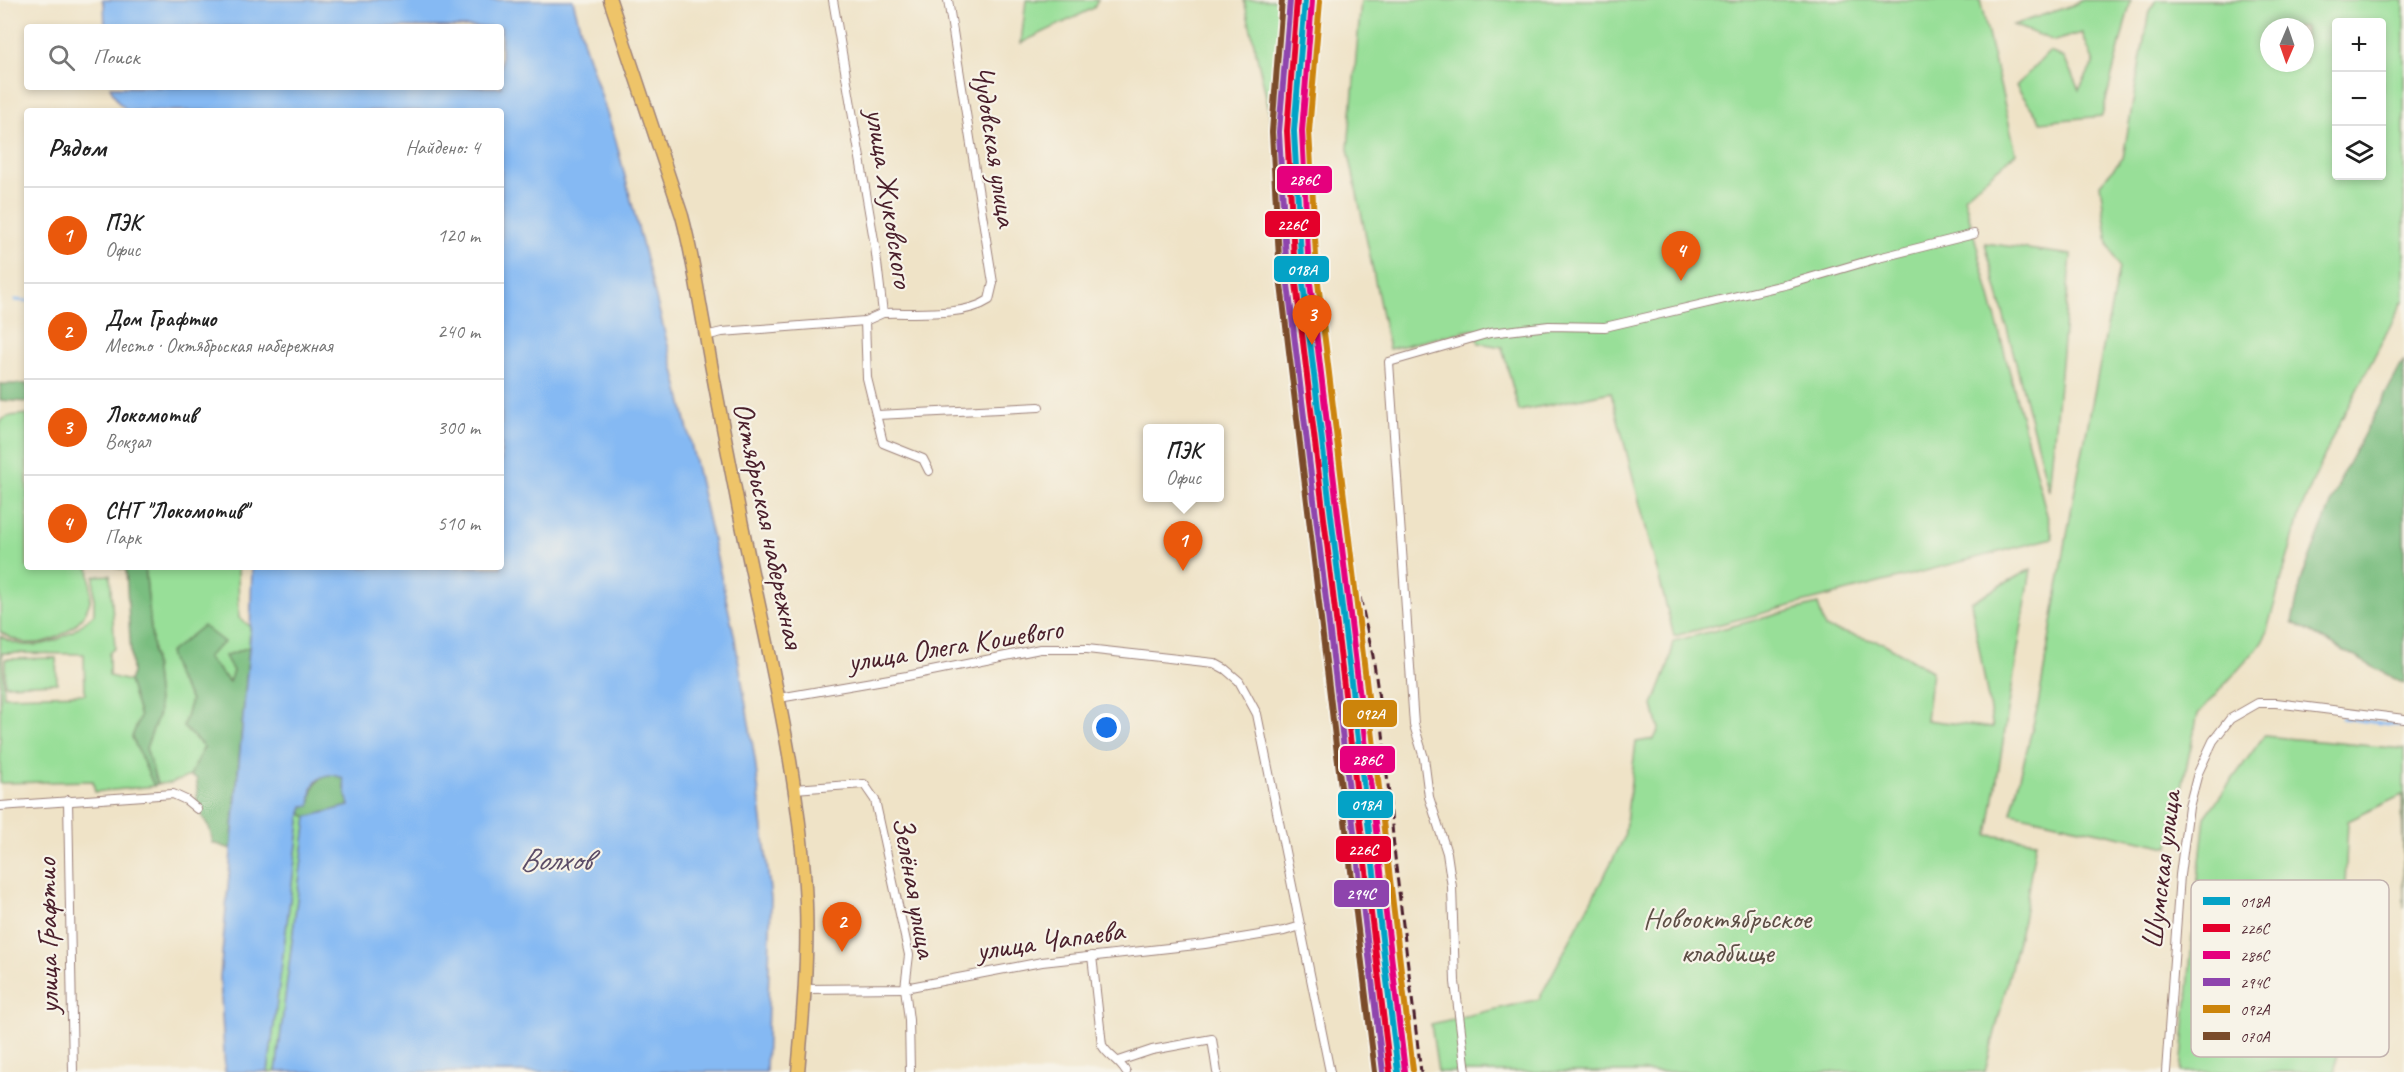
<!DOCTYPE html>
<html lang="ru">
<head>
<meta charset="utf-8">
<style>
	:root { --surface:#fff; --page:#f2f2f2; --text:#222; --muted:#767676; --line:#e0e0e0; --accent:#ea580c }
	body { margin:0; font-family:Caveat,sans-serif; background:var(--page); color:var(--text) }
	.controls { position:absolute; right:18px; top:18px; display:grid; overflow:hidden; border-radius:6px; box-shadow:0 3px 9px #0003 }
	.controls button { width:54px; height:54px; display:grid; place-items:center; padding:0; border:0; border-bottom:2px solid var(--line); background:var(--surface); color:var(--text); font:30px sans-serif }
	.compass { position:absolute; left:2260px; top:18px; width:54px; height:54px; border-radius:50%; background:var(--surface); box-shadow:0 3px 9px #0003; rotate:182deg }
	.you { position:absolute; left:1107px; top:728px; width:21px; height:21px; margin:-15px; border:4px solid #fff; border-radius:50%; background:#1a73e8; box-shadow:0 0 0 9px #1a73e833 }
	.badge { display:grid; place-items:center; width:39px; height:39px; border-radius:50%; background:var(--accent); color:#fff; font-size:20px; font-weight:700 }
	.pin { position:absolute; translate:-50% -50px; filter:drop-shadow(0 2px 3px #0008) }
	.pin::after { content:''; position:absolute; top:32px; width:21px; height:18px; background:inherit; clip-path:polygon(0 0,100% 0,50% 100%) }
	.popup { position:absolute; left:1143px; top:424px; width:81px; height:78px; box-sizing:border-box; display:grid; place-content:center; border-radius:6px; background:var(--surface); filter:drop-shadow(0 2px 4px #0005); font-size:20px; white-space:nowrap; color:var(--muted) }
	.popup b { font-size:22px; color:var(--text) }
	.popup::after { content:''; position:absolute; left:50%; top:100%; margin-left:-12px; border:12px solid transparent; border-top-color:var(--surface) }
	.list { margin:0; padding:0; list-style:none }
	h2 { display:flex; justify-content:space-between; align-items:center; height:78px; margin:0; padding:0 24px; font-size:26px }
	h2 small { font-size:20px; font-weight:400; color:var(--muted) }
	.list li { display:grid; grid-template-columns:39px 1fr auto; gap:18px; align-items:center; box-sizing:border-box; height:96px; padding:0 24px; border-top:2px solid var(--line) }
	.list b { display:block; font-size:22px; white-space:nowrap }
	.list p { margin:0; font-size:20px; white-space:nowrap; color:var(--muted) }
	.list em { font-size:20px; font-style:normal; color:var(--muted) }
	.icon { flex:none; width:33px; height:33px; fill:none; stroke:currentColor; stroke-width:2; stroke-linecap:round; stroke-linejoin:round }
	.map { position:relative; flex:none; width:2404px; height:1072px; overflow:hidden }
	.search { position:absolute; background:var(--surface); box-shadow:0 3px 9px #0003; left:24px; top:24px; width:480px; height:66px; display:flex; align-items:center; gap:15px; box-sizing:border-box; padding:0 21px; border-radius:6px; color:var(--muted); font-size:22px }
	.panel { position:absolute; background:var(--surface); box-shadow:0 3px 9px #0003; left:24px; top:108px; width:480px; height:462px; border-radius:6px }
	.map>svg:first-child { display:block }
</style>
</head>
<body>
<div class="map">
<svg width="2404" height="1072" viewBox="0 0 2404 1072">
	<rect width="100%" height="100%" fill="#f7f3e8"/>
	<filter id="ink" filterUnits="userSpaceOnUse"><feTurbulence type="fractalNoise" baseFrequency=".0167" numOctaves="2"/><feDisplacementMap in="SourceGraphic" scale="12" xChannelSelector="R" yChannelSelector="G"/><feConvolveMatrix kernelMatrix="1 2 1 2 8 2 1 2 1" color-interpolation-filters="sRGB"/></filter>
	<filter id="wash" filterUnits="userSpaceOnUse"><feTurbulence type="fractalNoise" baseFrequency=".008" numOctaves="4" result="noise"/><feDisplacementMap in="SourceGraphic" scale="24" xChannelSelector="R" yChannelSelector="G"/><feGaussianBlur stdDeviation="1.35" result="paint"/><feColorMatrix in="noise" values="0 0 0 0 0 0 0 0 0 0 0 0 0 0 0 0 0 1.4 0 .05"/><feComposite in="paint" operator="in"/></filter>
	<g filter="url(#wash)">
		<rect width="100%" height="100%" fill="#efe3c7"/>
		<g fill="#98df98" stroke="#717f62" stroke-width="1.5" fill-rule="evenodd">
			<path d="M1026 0H1098L1094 8 1021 43Z"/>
			<path d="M1244 0H1295L1284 174Z"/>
			<path d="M1361 0H1980L2016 153 1964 197 2053 538 1674 636 1611 392 1519 411 1502 347 1479 343 1475 329 1389 349 1348 149Z"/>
			<path d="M2082 0H2131L2102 116 2041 122 2016 86 2049 52 2064 57 2079 90 2094 62 2082 33 2054 41 2013 25 2073 5Z"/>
			<path d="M2156 0H2404V299L2333 436 2302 507 2264 641 2198 714 2169 847 2011 813 2038 705 2073 500 2119 267 2108 244 2100 184 2123 158 2149 11ZM2336 22H2382V176H2336ZM2269 27H2305V63H2269Z"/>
			<path d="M1985 243 2071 255 2049 491Z"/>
			<path d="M27 414V567H89C90 578 93 594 89 604 81 628 50 646 26 643 17 641 8 637 0 632V420L10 416Z"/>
			<path d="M145 567H238L239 618 250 626 249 647 225 656 233 671 230 682 206 657 224 643 177 677 191 700 183 727 204 747 190 776 171 783 157 784 146 748 159 713Z"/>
			<path d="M2031 569 1988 835 2036 841 2023 920 1985 1072H1438L1431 1024 1539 999 1624 838 1636 742 1654 739 1659 729 1653 705 1668 667 1674 641 1818 604 1825 628 1883 643 1932 671 1926 720 1993 728 1971 602Z"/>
			<path d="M110 575 115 648 109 653V676L129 681 140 717 132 737 154 786 95 792 93 781 0 783V636C34 657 68 639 94 614V576ZM2 653 84 654 85 694 4 696Z"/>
			<path d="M56 658 57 683 5 685V659Z"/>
			<path d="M2264 736 2404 749V908L2402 795 2348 821 2336 1072H2181L2195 905 2205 817Z"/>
			<path d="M301 813 307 817 276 1072H268Z"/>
		</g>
		<g fill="#7abe80" stroke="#626e56" stroke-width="1.5">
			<path d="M2404 360V684L2292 622 2302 578 2343 473Z"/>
			<path d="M0 384H27V402L0 400Z"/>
			<path d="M115 567H145L159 713 146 748 157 784 154 786 132 737 140 717 129 681 132 673 126 570Z"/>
			<path d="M203 626 224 642 207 657 229 682 233 671 225 656 249 647 231 849 213 843 209 827 197 809V779L190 776 204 747 183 727 191 700 177 677 169 653Z"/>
			<path d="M328 775H337L343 779 349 806 307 817 301 813 303 806H310C312 791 313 780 328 775Z"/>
		</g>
		<path fill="#85b9f3" stroke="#686c8f" stroke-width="1.5" d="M102 0H573L584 43 616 141 676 377 734 634 755 759 771 899 766 1072H276L307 817 349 806 343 779C333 772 319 774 313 786 311 791 311 800 310 806H303L301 813 268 1072H225L220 977 250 637 252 567H501V111H128L118 102 110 87H501V27H105L104 4Z"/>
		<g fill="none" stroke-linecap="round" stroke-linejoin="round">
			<g stroke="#85b9f3" stroke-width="3">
				<path d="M15 300 27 301"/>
				<path d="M2342 718 2404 726"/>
			</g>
		</g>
	</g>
	<g filter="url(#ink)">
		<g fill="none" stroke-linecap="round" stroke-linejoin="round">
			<defs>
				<g id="minor">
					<path d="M833 0 875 246 883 313 865 321 867 378 883 443 923 459 929 471"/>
					<path d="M883 313C915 312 963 317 989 300L993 283 948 0"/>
					<path d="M705 336 722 332 865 321"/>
					<path d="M877 415 1039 407"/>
					<path d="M779 698 907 676 1040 649H1087L1214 663 1225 669 1239 681 1257 714 1330 1072"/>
					<path d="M794 789 864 784 875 800 909 955 905 988 909 1020 910 1072"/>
					<path d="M68 800 73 1072"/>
					<path d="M0 806 173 794 186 800 197 809"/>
					<path d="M1092 956 1102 1045C1108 1056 1119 1060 1126 1072"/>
					<path d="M806 989 905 988 1042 962 1205 944 1284 931 1301 926"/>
					<path d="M1119 1061 1152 1050 1212 1039 1217 1072"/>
					<path d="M1466 1072 1455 982 1452 887 1447 853 1429 797 1424 758 1414 725 1389 362 1490 333 1549 326 1605 327 1789 284 1878 258 1974 234"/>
					<path d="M2166 1072 2180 875 2189 807 2198 773 2213 741 2230 719 2258 703H2276L2404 719"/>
				</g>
				<path id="primary" d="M610 0 682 216C693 256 698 296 706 336 716 394 728 452 739 510 765 641 800 770 806 904 808 961 803 1016 798 1072"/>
			</defs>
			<use href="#minor" stroke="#9c8179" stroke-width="10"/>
			<use href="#primary" stroke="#9c8179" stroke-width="15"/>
			<use href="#minor" stroke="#fff" stroke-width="8"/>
			<use href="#primary" stroke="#eec469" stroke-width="12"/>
			<path stroke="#4a1f2b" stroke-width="3" stroke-dasharray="9 4.5" stroke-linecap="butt" d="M1334 479 1373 656 1381 713 1396 867 1421 1072"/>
			<defs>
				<path id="rail-1" d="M1305 0 1294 131 1302 275 1398 1072"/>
				<path id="rail-2" d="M1297 0 1287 131 1295 275 1390 1072"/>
				<path id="rail-3" d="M1312 1 1302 131 1309 274 1405 1071"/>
				<path id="rail-4" d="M1290 0 1279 132 1287 276 1383 1072"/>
				<path id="rail-5" d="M1320 1 1309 131 1317 274 1413 1070"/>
				<path id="rail-6" d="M1282 0 1272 132 1280 276 1375 1072"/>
			</defs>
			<use href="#rail-1" stroke="#f7f3e8" stroke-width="10"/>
			<use href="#rail-2" stroke="#f7f3e8" stroke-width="10"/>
			<use href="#rail-3" stroke="#f7f3e8" stroke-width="10"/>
			<use href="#rail-4" stroke="#f7f3e8" stroke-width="10"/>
			<use href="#rail-5" stroke="#f7f3e8" stroke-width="10"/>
			<use href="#rail-6" stroke="#f7f3e8" stroke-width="10"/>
			<use href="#rail-1" stroke="#04a2c6" stroke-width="6"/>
			<use href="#rail-2" stroke="#e4002b" stroke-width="6"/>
			<use href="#rail-3" stroke="#e5007d" stroke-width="6"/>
			<use href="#rail-4" stroke="#8e44ad" stroke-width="6"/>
			<use href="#rail-5" stroke="#cc840b" stroke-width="6"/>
			<use href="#rail-6" stroke="#7a4b2a" stroke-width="6"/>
		</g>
	</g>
	<g text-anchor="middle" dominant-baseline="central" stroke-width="4.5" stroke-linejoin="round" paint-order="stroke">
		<g font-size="30" fill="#4a1f2b" stroke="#f7f3e8">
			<text transform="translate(995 146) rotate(81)">Чудовская улица</text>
			<text transform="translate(890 198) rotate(81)">улица Жуковского</text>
			<text transform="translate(769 525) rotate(78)">Октябрьская набережная</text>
			<text transform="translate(955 645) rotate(-9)">улица Олега Кошевого</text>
			<text transform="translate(2161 870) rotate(-83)">Шумская улица</text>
			<text transform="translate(915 887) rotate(80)">Зелёная улица</text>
			<text transform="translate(47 936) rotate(-91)">улица Графтио</text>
			<text transform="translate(1050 940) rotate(-8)">улица Чапаева</text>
		</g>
		<g font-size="30" fill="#5e4f46" stroke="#f7f3e8">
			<text x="1727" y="918">Новооктябрьское<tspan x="1727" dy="34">кладбище</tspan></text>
		</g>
		<g font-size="32" font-style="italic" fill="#5c4d67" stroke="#f7f3e8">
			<text x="555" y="859">Волхов</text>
		</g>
	</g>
	<rect x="2191" y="880" width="198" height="177" rx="9" fill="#f7f3e8" stroke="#c3b3af" stroke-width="1.5"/>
	<rect x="2203" y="897" width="27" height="8" fill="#04a2c6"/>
	<rect x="2203" y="924" width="27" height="8" fill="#e4002b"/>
	<rect x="2203" y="951" width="27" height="8" fill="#e5007d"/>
	<rect x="2203" y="978" width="27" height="8" fill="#8e44ad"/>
	<rect x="2203" y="1005" width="27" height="8" fill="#cc840b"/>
	<rect x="2203" y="1032" width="27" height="8" fill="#7a4b2a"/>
	<g font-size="16" fill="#4a1f2b">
		<text x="2240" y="907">018А</text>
		<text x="2240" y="934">226С</text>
		<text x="2240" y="961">286С</text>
		<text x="2240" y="988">294С</text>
		<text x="2240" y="1015">092А</text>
		<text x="2240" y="1042">070А</text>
	</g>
	<g stroke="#f7f3e8" stroke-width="2">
		<rect x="1276" y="165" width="57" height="29" rx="6" fill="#e5007d"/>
		<rect x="1264" y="210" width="57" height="28" rx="6" fill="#e4002b"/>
		<rect x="1273" y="255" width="57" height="28" rx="6" fill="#04a2c6"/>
		<rect x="1342" y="699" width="56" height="29" rx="6" fill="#cc840b"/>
		<rect x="1339" y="745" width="57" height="29" rx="6" fill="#e5007d"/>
		<rect x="1337" y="790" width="57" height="29" rx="6" fill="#04a2c6"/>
		<rect x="1335" y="835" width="57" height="28" rx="6" fill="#e4002b"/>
		<rect x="1333" y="879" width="57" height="29" rx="6" fill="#8e44ad"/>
	</g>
	<g font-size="16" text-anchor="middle" font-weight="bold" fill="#fff">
		<text x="1304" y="185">286С</text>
		<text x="1292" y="230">226С</text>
		<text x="1302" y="275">018А</text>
		<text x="1370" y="719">092А</text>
		<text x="1367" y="765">286С</text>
		<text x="1366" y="810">018А</text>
		<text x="1363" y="855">226С</text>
		<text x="1361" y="899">294С</text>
	</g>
</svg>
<div class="controls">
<button>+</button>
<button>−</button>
<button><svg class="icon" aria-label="layers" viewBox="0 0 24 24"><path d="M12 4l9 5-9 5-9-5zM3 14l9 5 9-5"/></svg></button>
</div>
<svg class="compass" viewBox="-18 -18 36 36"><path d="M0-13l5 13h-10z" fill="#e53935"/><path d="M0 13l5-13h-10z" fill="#767676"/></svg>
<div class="you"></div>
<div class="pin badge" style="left:1183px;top:571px">1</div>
<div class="popup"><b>ПЭК</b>Офис</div>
<div class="pin badge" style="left:842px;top:952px">2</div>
<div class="pin badge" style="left:1312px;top:345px">3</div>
<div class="pin badge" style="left:1681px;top:281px">4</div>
<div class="search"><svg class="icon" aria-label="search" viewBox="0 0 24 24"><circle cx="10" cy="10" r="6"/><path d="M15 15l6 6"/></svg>Поиск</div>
<section class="panel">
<h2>Рядом<small>Найдено: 4</small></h2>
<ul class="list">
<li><span class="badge">1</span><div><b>ПЭК</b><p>Офис</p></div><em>120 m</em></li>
<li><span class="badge">2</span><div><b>Дом Графтио</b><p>Место · Октябрьская набережная</p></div><em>240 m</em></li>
<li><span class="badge">3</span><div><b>Локомотив</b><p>Вокзал</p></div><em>300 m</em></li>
<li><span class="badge">4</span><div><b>СНТ &quot;Локомотив&quot;</b><p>Парк</p></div><em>510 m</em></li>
</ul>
</section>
</div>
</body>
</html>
